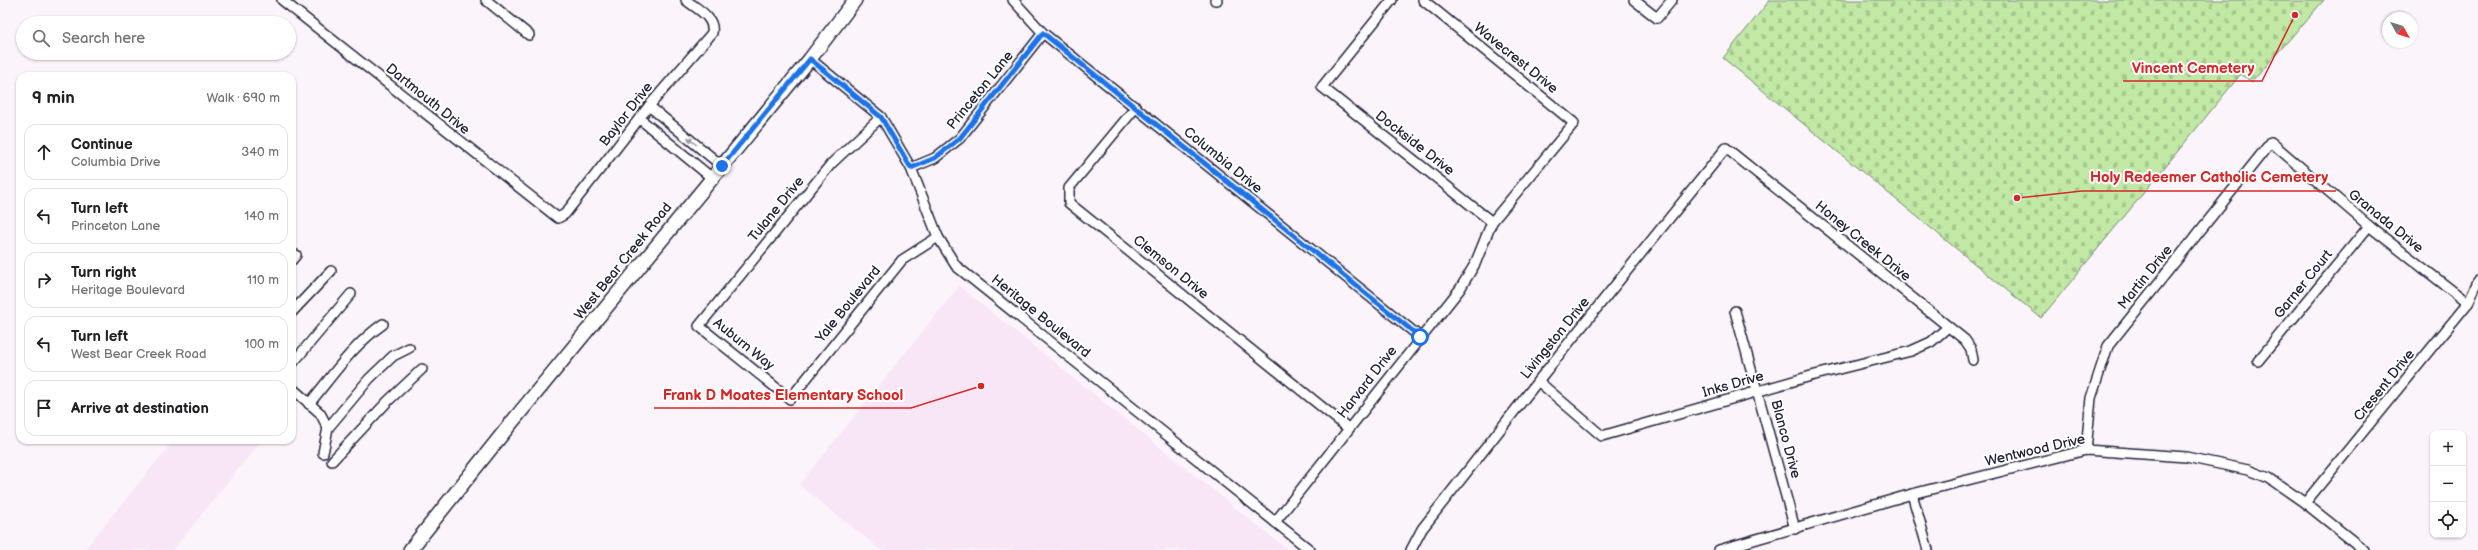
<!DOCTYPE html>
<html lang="en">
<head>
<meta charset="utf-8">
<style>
	:root { --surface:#fff; --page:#f2f2f2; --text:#202124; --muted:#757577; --line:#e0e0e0 }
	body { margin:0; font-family:"Balsamiq Sans",sans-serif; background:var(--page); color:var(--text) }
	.controls { position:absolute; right:12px; bottom:12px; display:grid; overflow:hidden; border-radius:8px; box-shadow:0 1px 3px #0004 }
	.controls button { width:36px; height:36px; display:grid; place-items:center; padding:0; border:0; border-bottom:1px solid var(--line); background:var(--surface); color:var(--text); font:20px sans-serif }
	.compass { position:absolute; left:2382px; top:12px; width:36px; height:36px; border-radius:50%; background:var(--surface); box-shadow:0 1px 3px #0004; rotate:129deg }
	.stop { position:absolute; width:12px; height:12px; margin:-9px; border:3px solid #1a73e8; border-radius:50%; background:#fff }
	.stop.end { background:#1a73e8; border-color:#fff; box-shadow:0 1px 4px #0008 }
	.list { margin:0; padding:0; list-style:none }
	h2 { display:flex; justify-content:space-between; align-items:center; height:52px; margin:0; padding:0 16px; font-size:17px }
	h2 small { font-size:13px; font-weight:400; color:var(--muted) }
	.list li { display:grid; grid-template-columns:26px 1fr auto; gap:12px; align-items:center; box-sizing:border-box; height:56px; margin:0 8px 8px; padding:0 8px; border:1px solid var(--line); border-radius:12px }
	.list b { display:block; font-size:15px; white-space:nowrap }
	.list p { margin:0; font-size:13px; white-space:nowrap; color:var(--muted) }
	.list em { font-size:13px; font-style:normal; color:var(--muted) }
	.icon { flex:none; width:22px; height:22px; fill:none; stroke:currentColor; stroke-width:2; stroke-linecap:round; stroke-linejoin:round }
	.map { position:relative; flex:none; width:2478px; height:550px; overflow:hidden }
	.search { position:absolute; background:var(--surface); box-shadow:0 1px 3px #0004; left:16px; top:16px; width:280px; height:44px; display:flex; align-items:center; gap:10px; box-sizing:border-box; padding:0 14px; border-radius:22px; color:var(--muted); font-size:15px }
	.panel { position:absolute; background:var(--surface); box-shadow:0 1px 3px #0004; left:16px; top:72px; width:280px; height:372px; border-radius:12px }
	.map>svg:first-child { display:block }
</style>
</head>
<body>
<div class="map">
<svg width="2478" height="550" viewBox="0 0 2478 550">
	<defs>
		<pattern id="cemetery-stones" width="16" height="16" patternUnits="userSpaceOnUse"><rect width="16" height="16" fill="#c1e8a4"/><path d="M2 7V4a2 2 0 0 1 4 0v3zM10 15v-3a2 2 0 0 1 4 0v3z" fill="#a6c78e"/></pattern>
	</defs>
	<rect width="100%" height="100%" fill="#fcf4fb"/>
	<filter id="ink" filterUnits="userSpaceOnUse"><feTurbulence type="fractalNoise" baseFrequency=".025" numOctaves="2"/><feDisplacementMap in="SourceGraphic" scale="8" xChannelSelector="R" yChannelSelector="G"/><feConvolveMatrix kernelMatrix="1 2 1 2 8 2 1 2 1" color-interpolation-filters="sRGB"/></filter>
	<g filter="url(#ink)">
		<g fill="#f8e6f6">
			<path d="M959 286 1288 550H881L799 485Z"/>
			<path d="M174 440H262L173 550H84Z"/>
		</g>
		<path fill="url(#cemetery-stones)" stroke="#728570" d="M1770 0H2324L2252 82 2241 74 2041 318 1723 58Z"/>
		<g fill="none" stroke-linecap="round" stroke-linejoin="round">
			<defs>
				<g id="minor">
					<path d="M282 0 558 218 565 214 649 106 712 33C715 17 697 9 686 0"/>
					<path d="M486 0 529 35"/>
					<path d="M1013 0 1043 33 1420 337"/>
					<path d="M1215 0H1217"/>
					<path d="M1392 0 1322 87 1492 222"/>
					<path d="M1634 0 1657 18 1672 0"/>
					<path d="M810 59 881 117 911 168 938 237 956 266 1310 550"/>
					<path d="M649 106 722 166"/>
					<path d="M1136 107 1069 188V203L1348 428"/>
					<path d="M881 117 831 164 699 326 790 399 902 260 938 237"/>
					<path d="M640 119 712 178"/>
					<path d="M911 168 935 158 960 138 1043 33"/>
					<path d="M292 260 296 255"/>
					<path d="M1735 311 1795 529"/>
					<path d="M292 312 331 271"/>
					<path d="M2258 361 2369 226"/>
					<path d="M292 364 351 294"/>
					<path d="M1538 381 1602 436 1811 376 1911 351 1931 342 1948 327"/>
					<path d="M292 388 320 413 328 428"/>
					<path d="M309 404C332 376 353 345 383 324"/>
					<path d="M2086 450 2091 398 2108 346 2271 142 2369 226 2468 303"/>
					<path d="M323 453 328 428 369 379 393 356 409 348"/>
					<path d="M332 461 388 401 422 369"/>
					<path d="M1912 494 1928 550"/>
					<path d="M2305 503 2468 303 2478 281"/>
					<path d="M1275 522 1460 289 1475 264 1492 222 1574 123 1423 0"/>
					<path d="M1411 550 1422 529 1538 381 1726 148 1965 340 1971 349 1973 360"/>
					<path d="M1719 550 1912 494 2086 450 2186 457 2248 470 2269 478 2305 503 2364 550"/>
				</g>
				<path id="secondary" d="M410 550 508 427 810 59 855 0"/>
			</defs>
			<use href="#minor" stroke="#22223b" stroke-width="12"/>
			<use href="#secondary" stroke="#22223b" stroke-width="16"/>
			<use href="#minor" stroke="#fff" stroke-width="9"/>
			<use href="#secondary" stroke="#fff" stroke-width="13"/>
		</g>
		<defs><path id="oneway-solid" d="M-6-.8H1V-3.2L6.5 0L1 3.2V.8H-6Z"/></defs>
		<use fill="#9c9ca7" href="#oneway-solid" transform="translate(692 141) rotate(-140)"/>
	</g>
	<g fill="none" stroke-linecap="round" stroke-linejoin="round" filter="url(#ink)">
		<path stroke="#1a73e8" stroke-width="5" d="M722 166 810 59 881 117 911 168 935 158 960 138 1043 33 1420 337"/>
	</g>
	<g text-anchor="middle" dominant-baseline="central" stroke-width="4" stroke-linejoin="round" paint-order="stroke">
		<g font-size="14" fill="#22223b" stroke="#fff">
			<text transform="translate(1516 58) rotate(39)">Wavecrest Drive</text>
			<text transform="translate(980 90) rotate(-51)">Princeton Lane</text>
			<text transform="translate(428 99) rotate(39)">Dartmouth Drive</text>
			<text transform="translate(626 114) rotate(-52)">Baylor Drive</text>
			<text transform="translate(1415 143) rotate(38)">Dockside Drive</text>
			<text transform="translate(1223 160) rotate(39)">Columbia Drive</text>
			<text transform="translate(776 209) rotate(-51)">Tulane Drive</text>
			<text transform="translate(2386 221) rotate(39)">Granada Drive</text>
			<text transform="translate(1863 241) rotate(39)">Honey Creek Drive</text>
			<text transform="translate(623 261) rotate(-51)">West Bear Creek Road</text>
			<text transform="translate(1171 267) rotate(39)">Clemson Drive</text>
			<text transform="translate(2145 277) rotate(-51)">Martin Drive</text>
			<text transform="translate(2303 284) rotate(-51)">Garner Court</text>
			<text transform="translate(848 304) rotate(-51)">Yale Boulevard</text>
			<text transform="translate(1041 316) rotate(39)">Heritage Boulevard</text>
			<text transform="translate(1555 338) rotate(-51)">Livingston Drive</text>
			<text transform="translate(744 344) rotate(39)">Auburn Way</text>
			<text transform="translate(1367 382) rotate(-52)">Harvard Drive</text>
			<text transform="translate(1733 384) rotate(-16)">Inks Drive</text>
			<text transform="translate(2384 385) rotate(-51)">Cresent Drive</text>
			<text transform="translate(1786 439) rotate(75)">Blanco Drive</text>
			<text transform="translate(2035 450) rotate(-13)">Wentwood Drive</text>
		</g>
	</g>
	<path fill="none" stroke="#d62828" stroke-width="1.5" d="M2295 15L2262 81H2123M2017 198L2082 191H2336M981 386L911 408H654"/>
	<g fill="#d62828" stroke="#fff" stroke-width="1.5">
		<circle cx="2295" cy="15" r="4"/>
		<circle cx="2017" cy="198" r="4"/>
		<circle cx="981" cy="386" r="4"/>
	</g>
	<g font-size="15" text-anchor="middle" font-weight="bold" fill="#d62828" stroke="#fff" stroke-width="4" stroke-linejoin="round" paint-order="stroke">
		<text x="2193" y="73">Vincent Cemetery</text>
		<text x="2209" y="182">Holy Redeemer Catholic Cemetery</text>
		<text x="783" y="400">Frank D Moates Elementary School</text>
	</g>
</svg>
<div class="controls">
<button>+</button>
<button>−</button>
<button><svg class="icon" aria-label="locate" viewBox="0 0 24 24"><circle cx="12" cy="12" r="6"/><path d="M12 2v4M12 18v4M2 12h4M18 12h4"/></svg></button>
</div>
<svg class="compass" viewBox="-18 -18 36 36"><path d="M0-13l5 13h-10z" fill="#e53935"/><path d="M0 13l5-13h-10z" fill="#757577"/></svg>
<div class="stop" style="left:1420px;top:337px"></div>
<div class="stop end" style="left:722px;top:166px"></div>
<div class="search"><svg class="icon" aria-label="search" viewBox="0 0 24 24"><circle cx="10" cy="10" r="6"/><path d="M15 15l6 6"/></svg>Search here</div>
<section class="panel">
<h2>9 min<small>Walk · 690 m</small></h2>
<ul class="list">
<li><svg class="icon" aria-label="ahead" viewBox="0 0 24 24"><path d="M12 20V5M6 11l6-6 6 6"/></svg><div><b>Continue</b><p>Columbia Drive</p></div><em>340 m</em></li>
<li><svg class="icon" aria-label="left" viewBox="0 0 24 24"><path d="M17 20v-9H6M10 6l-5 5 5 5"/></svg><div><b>Turn left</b><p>Princeton Lane</p></div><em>140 m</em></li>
<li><svg class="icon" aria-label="right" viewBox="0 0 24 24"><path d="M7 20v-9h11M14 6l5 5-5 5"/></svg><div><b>Turn right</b><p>Heritage Boulevard</p></div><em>110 m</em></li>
<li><svg class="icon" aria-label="left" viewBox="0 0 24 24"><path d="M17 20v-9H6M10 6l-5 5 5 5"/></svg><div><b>Turn left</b><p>West Bear Creek Road</p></div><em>100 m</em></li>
<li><svg class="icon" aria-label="arrive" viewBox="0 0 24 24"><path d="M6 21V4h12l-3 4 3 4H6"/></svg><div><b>Arrive at destination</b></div></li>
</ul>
</section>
</div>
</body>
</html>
